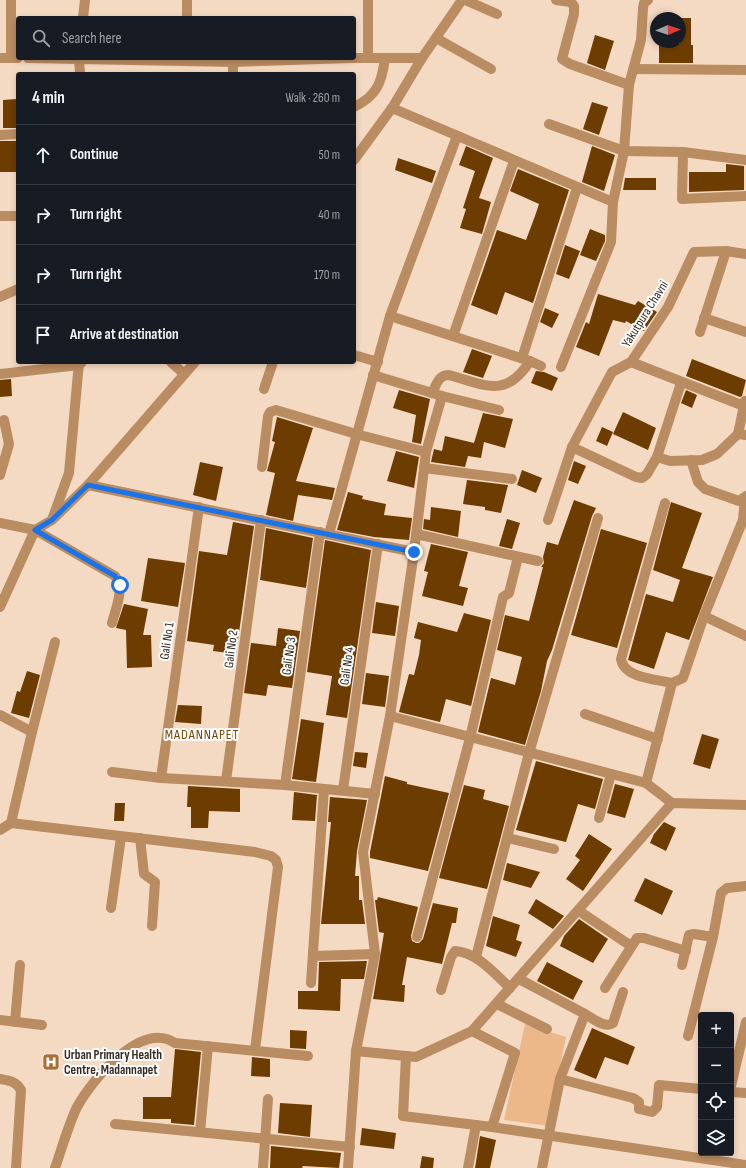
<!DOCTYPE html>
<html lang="en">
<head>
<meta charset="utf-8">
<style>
	:root { --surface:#171b24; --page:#20242c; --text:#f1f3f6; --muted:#9ea1a6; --line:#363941 }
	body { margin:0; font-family:"Sofia Sans Condensed",sans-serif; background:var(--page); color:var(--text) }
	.controls { position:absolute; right:12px; bottom:12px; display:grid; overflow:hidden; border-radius:4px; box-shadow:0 2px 6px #0003 }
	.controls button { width:36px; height:36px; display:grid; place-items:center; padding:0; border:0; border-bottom:1px solid var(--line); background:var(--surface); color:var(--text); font:20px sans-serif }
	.compass { position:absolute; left:650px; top:12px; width:36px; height:36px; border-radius:50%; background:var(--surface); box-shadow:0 2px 6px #0003; rotate:88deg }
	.stop { position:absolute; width:12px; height:12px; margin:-9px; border:3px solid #1a73e8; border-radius:50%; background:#fff }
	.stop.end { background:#1a73e8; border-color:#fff; box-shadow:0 1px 4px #0008 }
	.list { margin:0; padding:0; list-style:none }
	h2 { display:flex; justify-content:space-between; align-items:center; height:52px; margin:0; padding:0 16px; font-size:17px }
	h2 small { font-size:13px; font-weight:400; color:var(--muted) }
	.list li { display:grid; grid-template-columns:26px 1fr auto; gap:12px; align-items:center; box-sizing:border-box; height:60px; padding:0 16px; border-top:1px solid var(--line) }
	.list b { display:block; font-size:15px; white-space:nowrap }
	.list em { font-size:13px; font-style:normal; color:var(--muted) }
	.icon { flex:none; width:22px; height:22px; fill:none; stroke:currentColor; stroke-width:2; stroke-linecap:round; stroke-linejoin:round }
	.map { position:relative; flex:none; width:746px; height:1168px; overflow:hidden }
	.search { position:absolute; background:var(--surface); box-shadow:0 2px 6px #0003; left:16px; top:16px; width:340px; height:44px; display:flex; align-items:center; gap:10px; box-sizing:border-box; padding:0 14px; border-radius:4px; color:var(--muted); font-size:15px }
	.panel { position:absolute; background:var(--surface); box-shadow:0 2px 6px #0003; left:16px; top:72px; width:340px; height:292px; border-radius:4px }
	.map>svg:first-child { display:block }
</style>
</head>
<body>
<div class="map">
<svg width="746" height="1168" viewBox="0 0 746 1168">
	<rect width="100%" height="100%" fill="#f5dac3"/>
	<path fill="#edb889" d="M525 1024 566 1037 548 1126 504 1120Z"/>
	<g fill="#6c3c00">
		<path d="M680 18H691V45H693V63H659V44H680Z"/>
		<path d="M595 35 614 41 605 70 587 63Z"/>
		<path d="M17 99V128H3V100Z"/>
		<path d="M592 102 608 107 599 135 583 129Z"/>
		<path d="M0 141H17L18 172H0Z"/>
		<path d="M466 146 493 158 479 198 491 202 482 234 460 228 466 209 463 208 475 171 459 165Z"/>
		<path d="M592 146 615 155 604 191 582 182Z"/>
		<path d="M398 158 436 171 432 183 395 170Z"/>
		<path d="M726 164 744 166V190L689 192V172H726Z"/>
		<path d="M518 169 569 190 533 303 505 292 497 315 471 305 497 230 526 240 535 216 539 204 510 191Z"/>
		<path d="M625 178H656V190H623Z"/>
		<path d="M590 229 605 235V241L596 261 580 255Z"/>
		<path d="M565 245 580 251 569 279 556 274Z"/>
		<path d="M598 294 635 305 638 301 657 312 644 331 626 321 625 323 613 320 599 356 576 347 586 322 589 324Z"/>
		<path d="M545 308 559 314 552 328 540 322Z"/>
		<path d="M472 349 492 356 483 378 463 372Z"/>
		<path d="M692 359 746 380 742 396 740 397 686 376Z"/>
		<path d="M536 371 544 372 558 378 552 391 531 383Z"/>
		<path d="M11 379 12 396 0 397V380Z"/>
		<path d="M399 390 430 399 421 444 412 442 416 415 393 408Z"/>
		<path d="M686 390 697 395 692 408 681 403Z"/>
		<path d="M623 412 656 428 648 450 613 434Z"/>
		<path d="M483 413 513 419 505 448 484 442 481 458 468 456 465 467 431 462 434 449 442 451 445 436 474 443Z"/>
		<path d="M277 417 313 428 296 481 335 488 332 500 298 495 293 521 266 515 275 473 267 471 275 442 272 441Z"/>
		<path d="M602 427 613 432 607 446 596 441Z"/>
		<path d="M396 451 419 457 414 488 387 481Z"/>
		<path d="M574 461 586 466 578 484 568 480Z"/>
		<path d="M200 462 223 467 216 501 193 495Z"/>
		<path d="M522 470 542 478 536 493 517 485Z"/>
		<path d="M467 480 508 485 501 513 485 510V507L463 504Z"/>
		<path d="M348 492 363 496 362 499 386 504 384 515 412 518 409 540 374 537 337 530Z"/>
		<path d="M574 500 596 508 592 516 552 650 547 661 541 691 525 745 478 732 491 678 515 685 522 657 497 650 505 615 529 621 543 567H541L544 563 543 557 547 542 558 545Z"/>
		<path d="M671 502 702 513 682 568 713 577 689 640 666 632 654 669 628 660 646 594 673 602 680 580 653 570Z"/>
		<path d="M431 507 461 511 458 537 423 529 424 519 430 520Z"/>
		<path d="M507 519 520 523 512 549 499 546Z"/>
		<path d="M233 522 254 526 236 654 213 651 214 645 187 641 199 551 227 555Z"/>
		<path d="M266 528 313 538 306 588 260 580Z"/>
		<path d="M601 529 647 543 617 648 571 635Z"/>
		<path d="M325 540 371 550 347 718 326 715 332 676 307 672Z"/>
		<path d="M431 544 468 552 459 586 468 588 463 606 422 596 428 572 424 571Z"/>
		<path d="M148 558 185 563 178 607 141 601Z"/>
		<path d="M376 602 399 606 395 636 372 633Z"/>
		<path d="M124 604 148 609 143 635H151L152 667 127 668 126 630 116 628Z"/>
		<path d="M464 613 491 620 471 706 446 699 440 722 399 712 409 674 414 675 419 655 421 640 414 638 418 622 457 632Z"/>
		<path d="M278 628 300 631 292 688 268 685 266 696 244 693 251 643 276 646Z"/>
		<path d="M27 671 40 675 29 718 11 713 17 691 20 692Z"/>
		<path d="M366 673 389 676 385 707 362 704Z"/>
		<path d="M178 705 202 706 201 724 175 722Z"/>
		<path d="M301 719 324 723 316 782 292 779Z"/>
		<path d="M702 734 719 739 710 769 693 764Z"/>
		<path d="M355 752 368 753 366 768 353 766Z"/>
		<path d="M536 761 603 779 595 809 578 804 566 842 516 830Z"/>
		<path d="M385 776 407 782V784L449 793 428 871 370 858V852Z"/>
		<path d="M615 784 634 789 625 818 607 813Z"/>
		<path d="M464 785 485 790 483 799 509 806 487 889 439 878Z"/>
		<path d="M188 786 240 789V812L209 811 208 828H191V807H187Z"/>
		<path d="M294 792 317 795 315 821 292 820Z"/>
		<path d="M330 797 367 800 357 851 355 876H359V900H362L365 924H321L331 822H328Z"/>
		<path d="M115 803H125L124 821H114Z"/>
		<path d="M664 822 676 828 666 851 650 843 654 834Z"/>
		<path d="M589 834 612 849 583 891 566 879 580 860 575 856Z"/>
		<path d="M507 863 540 872 531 888 503 880Z"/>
		<path d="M645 878 673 891 662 915 634 901Z"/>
		<path d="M378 897 418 907 411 936 412 941 416 943H419L423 939 433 903 458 908 456 923H452L442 964 407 957 402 985H405L404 1002 373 999 384 933 379 932 375 900H377Z"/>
		<path d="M536 899 564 916 553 929 528 913Z"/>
		<path d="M493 916 520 925 516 940 522 942 516 957 486 946Z"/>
		<path d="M579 919 608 939 593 963 560 946 564 936Z"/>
		<path d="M367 961 364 979H341L340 1011 298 1009V991H318L319 962Z"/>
		<path d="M547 962 583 981 573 1000 537 981Z"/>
		<path d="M592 1028 635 1047 628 1065 605 1057 596 1079 574 1070Z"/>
		<path d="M290 1030 307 1031 306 1049 290 1048Z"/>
		<path d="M175 1049 201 1052 194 1125 171 1123V1119H143V1097H171Z"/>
		<path d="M252 1057 270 1059V1077L251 1076Z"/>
		<path d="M280 1103 312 1105 310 1137 278 1133Z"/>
		<path d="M362 1128 396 1133 394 1149 360 1145Z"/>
		<path d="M480 1136 496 1140 490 1168H475Z"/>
		<path d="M271 1146 341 1153 339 1168 303 1166 302 1168H270Z"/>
		<path d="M422 1156 434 1158 433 1168H420Z"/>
	</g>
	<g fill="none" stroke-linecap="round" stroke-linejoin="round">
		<g stroke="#ba8c62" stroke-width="10">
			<path d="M187 0V18"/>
			<path d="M465 0 497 14"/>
			<path d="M556 0 571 2 574 6V14L562 59 570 64 629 85"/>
			<path d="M83 18 85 0"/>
			<path d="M436 38 491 69"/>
			<path d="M368 57V0"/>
			<path d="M0 58H18"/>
			<path d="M11 58V0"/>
			<path d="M28 58 233 62 351 58"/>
			<path d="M79 58 80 74"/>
			<path d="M354 58H422"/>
			<path d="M233 62V74"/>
			<path d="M634 69 746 70"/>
			<path d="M354 107C377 96 382 82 385 58"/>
			<path d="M392 108 613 202"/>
			<path d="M549 124 624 151 683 152 746 160"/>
			<path d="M0 135 18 134"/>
			<path d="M683 152 682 199 746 196"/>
			<path d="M354 160 392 108 422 58 462 0"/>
			<path d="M0 216H18"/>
			<path d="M0 297 18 289"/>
			<path d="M390 316 530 361 541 366"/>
			<path d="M704 318 746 332"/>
			<path d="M700 332 726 251"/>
			<path d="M453 336 514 161"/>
			<path d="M354 355 378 362"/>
			<path d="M522 358 577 188"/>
			<path d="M171 362 184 374"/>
			<path d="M631 362 744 406"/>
			<path d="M561 367 611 242 613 202 624 151 629 85 641 40 643 8 644 3 648 0"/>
			<path d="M0 374 79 365 82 362"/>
			<path d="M373 375 442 396 499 410"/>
			<path d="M264 389 273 362"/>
			<path d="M432 393C437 384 438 375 449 375 485 385 506 399 530 361"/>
			<path d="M745 401 738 434 746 435"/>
			<path d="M572 447 636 477 642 478 647 474 657 457 670 461 702 460 717 454 738 434"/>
			<path d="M657 457 681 383"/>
			<path d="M691 460 698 482 705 489 739 501 746 496"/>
			<path d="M262 467 268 416 270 412 276 410 356 434 426 452"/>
			<path d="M424 468 512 479"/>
			<path d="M0 475 9 444 4 420"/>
			<path d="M88 485 414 552 390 716 363 852 375 954 356 1051 348 1168"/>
			<path d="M665 503 621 659C624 678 655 679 672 683"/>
			<path d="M53 517 69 473 79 362"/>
			<path d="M548 520 572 447 612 372 631 362 668 307 694 252 726 251 746 254"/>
			<path d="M0 523 35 530 52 520 88 485 195 362"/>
			<path d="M329 534 390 316 457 136"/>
			<path d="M416 534 538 561"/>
			<path d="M414 552 426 452 442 396"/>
			<path d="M0 607 35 530 115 576C125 589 116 607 112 623"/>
			<path d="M704 616 746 636"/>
			<path d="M585 714 658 739"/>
			<path d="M0 715 32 732 11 823 0 830"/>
			<path d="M390 716 646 783 672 803"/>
			<path d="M32 732 55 642"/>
			<path d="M112 772 161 778 285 785 375 794"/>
			<path d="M161 778 199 507"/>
			<path d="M226 781 261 520"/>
			<path d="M646 783 672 683 683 678 704 616 743 520 745 498"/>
			<path d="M285 785 320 532"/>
			<path d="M343 790 378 544"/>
			<path d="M599 818 611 774"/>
			<path d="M11 823 255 852 271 856 276 860 278 867 255 1050"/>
			<path d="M140 838 144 874 155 882 152 926"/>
			<path d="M508 838 554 849"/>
			<path d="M111 908 121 837"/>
			<path d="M579 911 631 946"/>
			<path d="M417 937 470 738 503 597 509 593 518 557"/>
			<path d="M314 956 375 954"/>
			<path d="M476 957 529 753 598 518"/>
			<path d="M682 965 689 935 694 934 713 937"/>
			<path d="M519 979 585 1014 560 1079 542 1168"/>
			<path d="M311 983 324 789"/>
			<path d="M605 988 637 938H644L686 951"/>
			<path d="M441 990 451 957 455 951C477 952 495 974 510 988"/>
			<path d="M497 1004 547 1029"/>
			<path d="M585 1014C592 1018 605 1029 613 1023L623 992"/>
			<path d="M0 1020 42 1025"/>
			<path d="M15 1022 20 965"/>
			<path d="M472 1031 515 1053 492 1127"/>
			<path d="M688 1036 713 937 721 893 727 888 746 886"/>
			<path d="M356 1051 416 1057 472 1031 672 803 746 805"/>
			<path d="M406 1056 403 1116 492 1127 746 1165"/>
			<path d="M0 1079C10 1081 16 1081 21 1090L16 1168"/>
			<path d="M560 1079 633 1098 639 1102V1109L652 1112 657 1107 659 1085 701 1089"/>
			<path d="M731 1086 746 1022"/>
			<path d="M731 1092 746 1093"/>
			<path d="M115 1124 350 1147"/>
			<path d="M200 1132 208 1046"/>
			<path d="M55 1168C62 1148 68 1126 77 1107 92 1080 141 1020 175 1043L308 1056"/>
			<path d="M263 1168 268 1099"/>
			<path d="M468 1168 476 1125"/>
		</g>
	</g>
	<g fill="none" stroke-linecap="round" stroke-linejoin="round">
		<path stroke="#1a73e8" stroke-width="5" d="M120 585 115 576 35 530 52 520 88 485 414 552"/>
	</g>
	<defs>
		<symbol id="hospital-square" viewBox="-11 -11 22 22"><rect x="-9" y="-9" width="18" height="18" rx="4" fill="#ac6f33" stroke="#fff"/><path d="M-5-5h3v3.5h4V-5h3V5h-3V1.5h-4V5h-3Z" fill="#fff"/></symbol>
	</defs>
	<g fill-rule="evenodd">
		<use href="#hospital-square" x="41" y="1052" width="20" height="20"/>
	</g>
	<g text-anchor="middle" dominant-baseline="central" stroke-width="4" stroke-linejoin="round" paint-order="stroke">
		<g font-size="13" fill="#332920" stroke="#fff">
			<text transform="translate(645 314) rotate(-58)">Yakutpura Chavni</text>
			<text transform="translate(167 641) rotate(-82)">Gali No 1</text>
			<text transform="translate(231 649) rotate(-83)">Gali No 2</text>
			<text transform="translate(289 656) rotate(-82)">Gali No 3</text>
			<text transform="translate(347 666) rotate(-82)">Gali No 4</text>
		</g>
		<g font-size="13" font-weight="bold" fill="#332920" stroke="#fff" text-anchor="start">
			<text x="64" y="1055">Urban Primary Health<tspan x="64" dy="15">Centre, Madannapet</tspan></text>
		</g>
		<g font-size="14" letter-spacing="1" fill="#7a4604" stroke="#fff">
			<text x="202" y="734">MADANNAPET</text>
		</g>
	</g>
</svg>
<div class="controls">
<button>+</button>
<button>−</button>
<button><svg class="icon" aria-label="locate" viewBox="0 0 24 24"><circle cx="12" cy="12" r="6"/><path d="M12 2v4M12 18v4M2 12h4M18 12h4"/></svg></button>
<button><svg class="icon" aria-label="layers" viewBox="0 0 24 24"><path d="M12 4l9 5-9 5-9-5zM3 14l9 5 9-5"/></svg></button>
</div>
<svg class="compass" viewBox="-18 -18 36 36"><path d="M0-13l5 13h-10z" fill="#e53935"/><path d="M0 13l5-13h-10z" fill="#9ea1a6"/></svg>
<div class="stop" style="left:120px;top:585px"></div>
<div class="stop end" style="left:414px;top:552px"></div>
<div class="search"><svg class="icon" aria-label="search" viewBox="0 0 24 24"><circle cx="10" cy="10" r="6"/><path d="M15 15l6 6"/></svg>Search here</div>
<section class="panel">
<h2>4 min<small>Walk · 260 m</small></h2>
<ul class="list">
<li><svg class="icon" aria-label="ahead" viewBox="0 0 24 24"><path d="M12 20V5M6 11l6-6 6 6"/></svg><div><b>Continue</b></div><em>50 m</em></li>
<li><svg class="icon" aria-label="right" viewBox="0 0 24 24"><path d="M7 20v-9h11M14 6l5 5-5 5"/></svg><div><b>Turn right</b></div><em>40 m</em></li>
<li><svg class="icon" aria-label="right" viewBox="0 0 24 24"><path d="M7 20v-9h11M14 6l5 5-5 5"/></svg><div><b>Turn right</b></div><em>170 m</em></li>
<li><svg class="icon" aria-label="arrive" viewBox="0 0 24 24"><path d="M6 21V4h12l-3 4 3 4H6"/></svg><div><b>Arrive at destination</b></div></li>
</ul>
</section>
</div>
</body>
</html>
